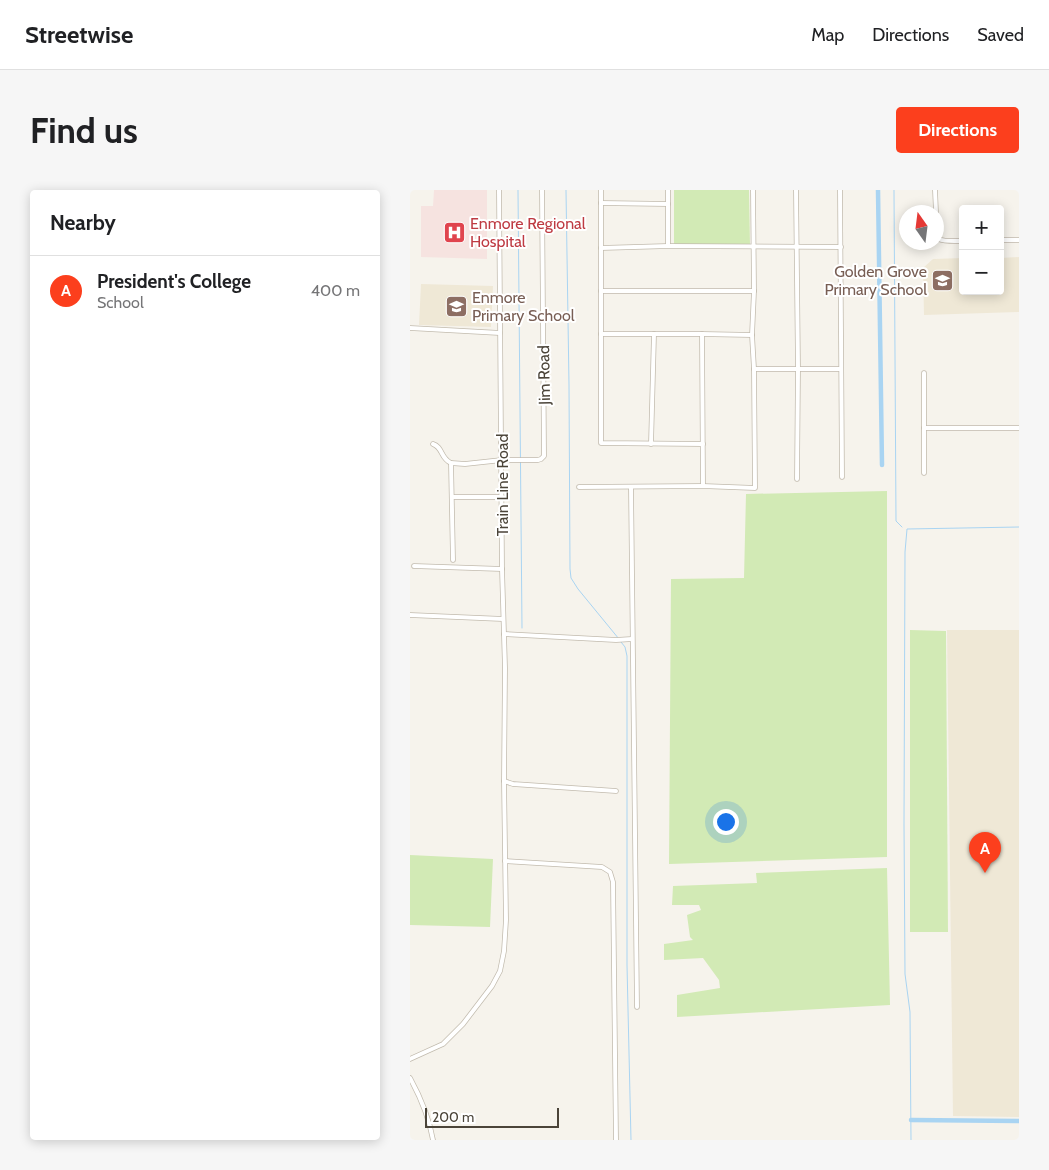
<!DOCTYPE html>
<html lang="en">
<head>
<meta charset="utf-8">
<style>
	:root { --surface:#fff; --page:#f6f6f6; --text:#202124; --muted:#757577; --line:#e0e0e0; --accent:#fc3f1d }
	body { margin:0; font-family:Cabin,sans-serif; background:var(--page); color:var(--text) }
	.controls { position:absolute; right:15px; top:15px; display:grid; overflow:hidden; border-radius:5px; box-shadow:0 2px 12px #0003 }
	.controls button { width:45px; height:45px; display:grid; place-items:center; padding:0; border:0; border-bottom:1px solid var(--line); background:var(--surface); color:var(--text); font:25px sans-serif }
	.compass { position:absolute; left:489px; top:15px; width:45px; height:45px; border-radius:50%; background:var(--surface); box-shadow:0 2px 12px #0003; rotate:346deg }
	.scale { position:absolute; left:15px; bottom:12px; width:134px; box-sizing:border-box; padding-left:5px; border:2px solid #4b4439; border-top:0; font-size:14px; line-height:18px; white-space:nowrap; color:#4b4439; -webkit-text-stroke:4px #fff; paint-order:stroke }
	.you { position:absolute; left:315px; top:631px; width:18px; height:18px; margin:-12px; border:4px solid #fff; border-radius:50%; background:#1a73e8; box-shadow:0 0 0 8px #1a73e833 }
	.badge { display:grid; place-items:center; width:32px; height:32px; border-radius:50%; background:var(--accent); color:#fff; font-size:16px; font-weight:700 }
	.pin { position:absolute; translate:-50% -41px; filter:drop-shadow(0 1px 2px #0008) }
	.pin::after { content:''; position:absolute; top:26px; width:18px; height:15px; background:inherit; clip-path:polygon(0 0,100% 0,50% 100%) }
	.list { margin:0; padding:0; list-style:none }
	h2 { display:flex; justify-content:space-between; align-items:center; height:65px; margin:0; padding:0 20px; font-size:21px }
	h2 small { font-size:16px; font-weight:400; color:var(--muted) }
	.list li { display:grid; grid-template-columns:32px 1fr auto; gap:15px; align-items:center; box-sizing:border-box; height:70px; padding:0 20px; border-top:1px solid var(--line) }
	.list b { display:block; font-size:19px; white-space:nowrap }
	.list p { margin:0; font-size:16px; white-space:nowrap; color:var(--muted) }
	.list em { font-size:16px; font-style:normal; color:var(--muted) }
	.map { position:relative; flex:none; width:609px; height:950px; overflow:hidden; border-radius:5px }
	header { display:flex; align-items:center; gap:30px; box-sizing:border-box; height:70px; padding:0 25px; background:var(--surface); border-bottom:1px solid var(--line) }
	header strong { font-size:24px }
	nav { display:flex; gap:28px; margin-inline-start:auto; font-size:18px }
	.intro { display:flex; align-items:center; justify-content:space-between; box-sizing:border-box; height:120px; padding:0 30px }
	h1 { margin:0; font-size:35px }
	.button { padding:12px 22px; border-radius:5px; background:var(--accent); color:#fff; font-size:18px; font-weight:700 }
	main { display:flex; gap:30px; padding:0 30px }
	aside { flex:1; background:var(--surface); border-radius:5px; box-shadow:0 2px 12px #0003 }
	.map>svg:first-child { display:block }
</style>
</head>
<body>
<header>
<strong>Streetwise</strong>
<nav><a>Map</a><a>Directions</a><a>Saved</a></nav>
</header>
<div class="intro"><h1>Find us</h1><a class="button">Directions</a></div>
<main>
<aside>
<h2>Nearby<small></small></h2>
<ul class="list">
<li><span class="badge">A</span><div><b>President's College</b><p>School</p></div><em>400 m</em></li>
</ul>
</aside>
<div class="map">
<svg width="609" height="950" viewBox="0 0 609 950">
	<rect width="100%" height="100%" fill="#f6f3ec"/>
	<g fill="#efe8d6">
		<path d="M609 67V122L514 125 513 78 523 69 553 68V101H590V68Z"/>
		<path d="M11 94 83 96 81 137 9 135Z"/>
		<path d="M537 440H609V927L543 926Z"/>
	</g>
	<path fill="#f6e3e0" d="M24 0H77V69L11 67V16H23Z"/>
	<g fill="#d2eab5">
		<path d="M264 0H339L340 56 264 57Z"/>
		<path d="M477 301V667L259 674 261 389 334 388 336 304Z"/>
		<path d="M500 440 536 441 538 742H500Z"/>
		<path d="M0 665 83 669 80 737 0 735Z"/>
		<path d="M477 678 480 815 267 827V805L310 798 309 790 293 768 254 770V754L283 750 280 747 277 725 291 720 289 715H262L263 696 347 693 346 683Z"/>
	</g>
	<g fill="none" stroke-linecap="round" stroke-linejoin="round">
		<g stroke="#a9d4f2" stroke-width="1">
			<path d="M108 0 112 438"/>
			<path d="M156 0 159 195 160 379 161 388 168 399 209 449"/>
			<path d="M484 0 486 331 492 337"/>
			<path d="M211 452 215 457 217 466V775L221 950"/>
			<path d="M501 950 500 822 495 784 494 634 495 362 497 339 609 337"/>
		</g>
		<g stroke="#a9d4f2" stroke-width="4.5">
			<path d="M468 0 472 275"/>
			<path d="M501 930 609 931"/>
		</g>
		<defs>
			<g id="minor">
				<path d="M191 0V253L293 254"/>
				<path d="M386 0 388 179 387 289"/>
				<path d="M430 0 432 287"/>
				<path d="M525 0 526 22"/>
				<path d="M191 13 258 14"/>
				<path d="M526 45 528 49C536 52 544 51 553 51"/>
				<path d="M590 50H609"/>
				<path d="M258 56V0"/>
				<path d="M191 58 258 56 431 57"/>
				<path d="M191 101H344"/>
				<path d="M0 138 90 143"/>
				<path d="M191 144H292L342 145"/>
				<path d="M292 144 293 296"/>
				<path d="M344 179H431"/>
				<path d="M514 238H609"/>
				<path d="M23 254C33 257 30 268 41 273L43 370"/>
				<path d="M241 254 244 144"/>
				<path d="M41 273 55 274 92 270H128L131 269 134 266 132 0"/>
				<path d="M514 283V183"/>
				<path d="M169 297 293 296 345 298 344 179 342 145 344 101 343 0"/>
				<path d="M221 297 227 817"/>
				<path d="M42 307H92"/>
				<path d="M4 376 92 379"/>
				<path d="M0 425 93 429"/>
				<path d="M94 444 206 450 222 449"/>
				<path d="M94 591 103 594 206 601"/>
				<path d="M95 671 192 677 200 682 203 692 206 950"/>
				<path d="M0 869 33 854 53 834 82 796 90 781 94 761 96 730 94 591 95 478 92 379 89 0"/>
				<path d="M0 888C11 908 19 927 23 950"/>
			</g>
		</defs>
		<use href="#minor" stroke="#c2bbae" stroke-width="5.5"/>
		<use href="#minor" stroke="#fff" stroke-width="4"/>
	</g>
	<defs>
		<symbol id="hospital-square" viewBox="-11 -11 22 22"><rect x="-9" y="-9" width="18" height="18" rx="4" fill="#e0444e" stroke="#fff"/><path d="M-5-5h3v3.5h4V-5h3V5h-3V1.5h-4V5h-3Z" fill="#fff"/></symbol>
		<symbol id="school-square" viewBox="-11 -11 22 22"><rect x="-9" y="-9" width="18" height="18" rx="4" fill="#8d6e63" stroke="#fff"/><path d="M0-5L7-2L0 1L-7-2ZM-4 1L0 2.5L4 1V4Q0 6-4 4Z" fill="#fff"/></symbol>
	</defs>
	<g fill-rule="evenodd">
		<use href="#hospital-square" x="32" y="30" width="25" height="25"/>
		<use href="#school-square" x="520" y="78" width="25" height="25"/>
		<use href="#school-square" x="34" y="104" width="25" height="25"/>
	</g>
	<g text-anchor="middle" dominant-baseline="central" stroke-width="4" stroke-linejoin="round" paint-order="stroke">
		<g font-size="16" fill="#be3a42" stroke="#fff" text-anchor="start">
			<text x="60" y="33">Enmore Regional<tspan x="60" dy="18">Hospital</tspan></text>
		</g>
		<g font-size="16" fill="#785e54" stroke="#fff" text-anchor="end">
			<text x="517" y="81">Golden Grove<tspan x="517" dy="18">Primary School</tspan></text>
			<text x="62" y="107" text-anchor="start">Enmore<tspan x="62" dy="18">Primary School</tspan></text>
		</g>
		<g font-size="16" fill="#4b4439" stroke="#fff">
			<text transform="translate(134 185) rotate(-91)">Jim Road</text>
			<text transform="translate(92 295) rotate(-90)">Train Line Road</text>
		</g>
	</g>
</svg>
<div class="controls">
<button>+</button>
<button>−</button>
</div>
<svg class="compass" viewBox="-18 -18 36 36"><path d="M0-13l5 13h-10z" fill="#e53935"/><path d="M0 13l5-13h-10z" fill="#757577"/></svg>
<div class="scale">200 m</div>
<div class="you"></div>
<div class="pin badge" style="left:575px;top:683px">A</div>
</div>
</main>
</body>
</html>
